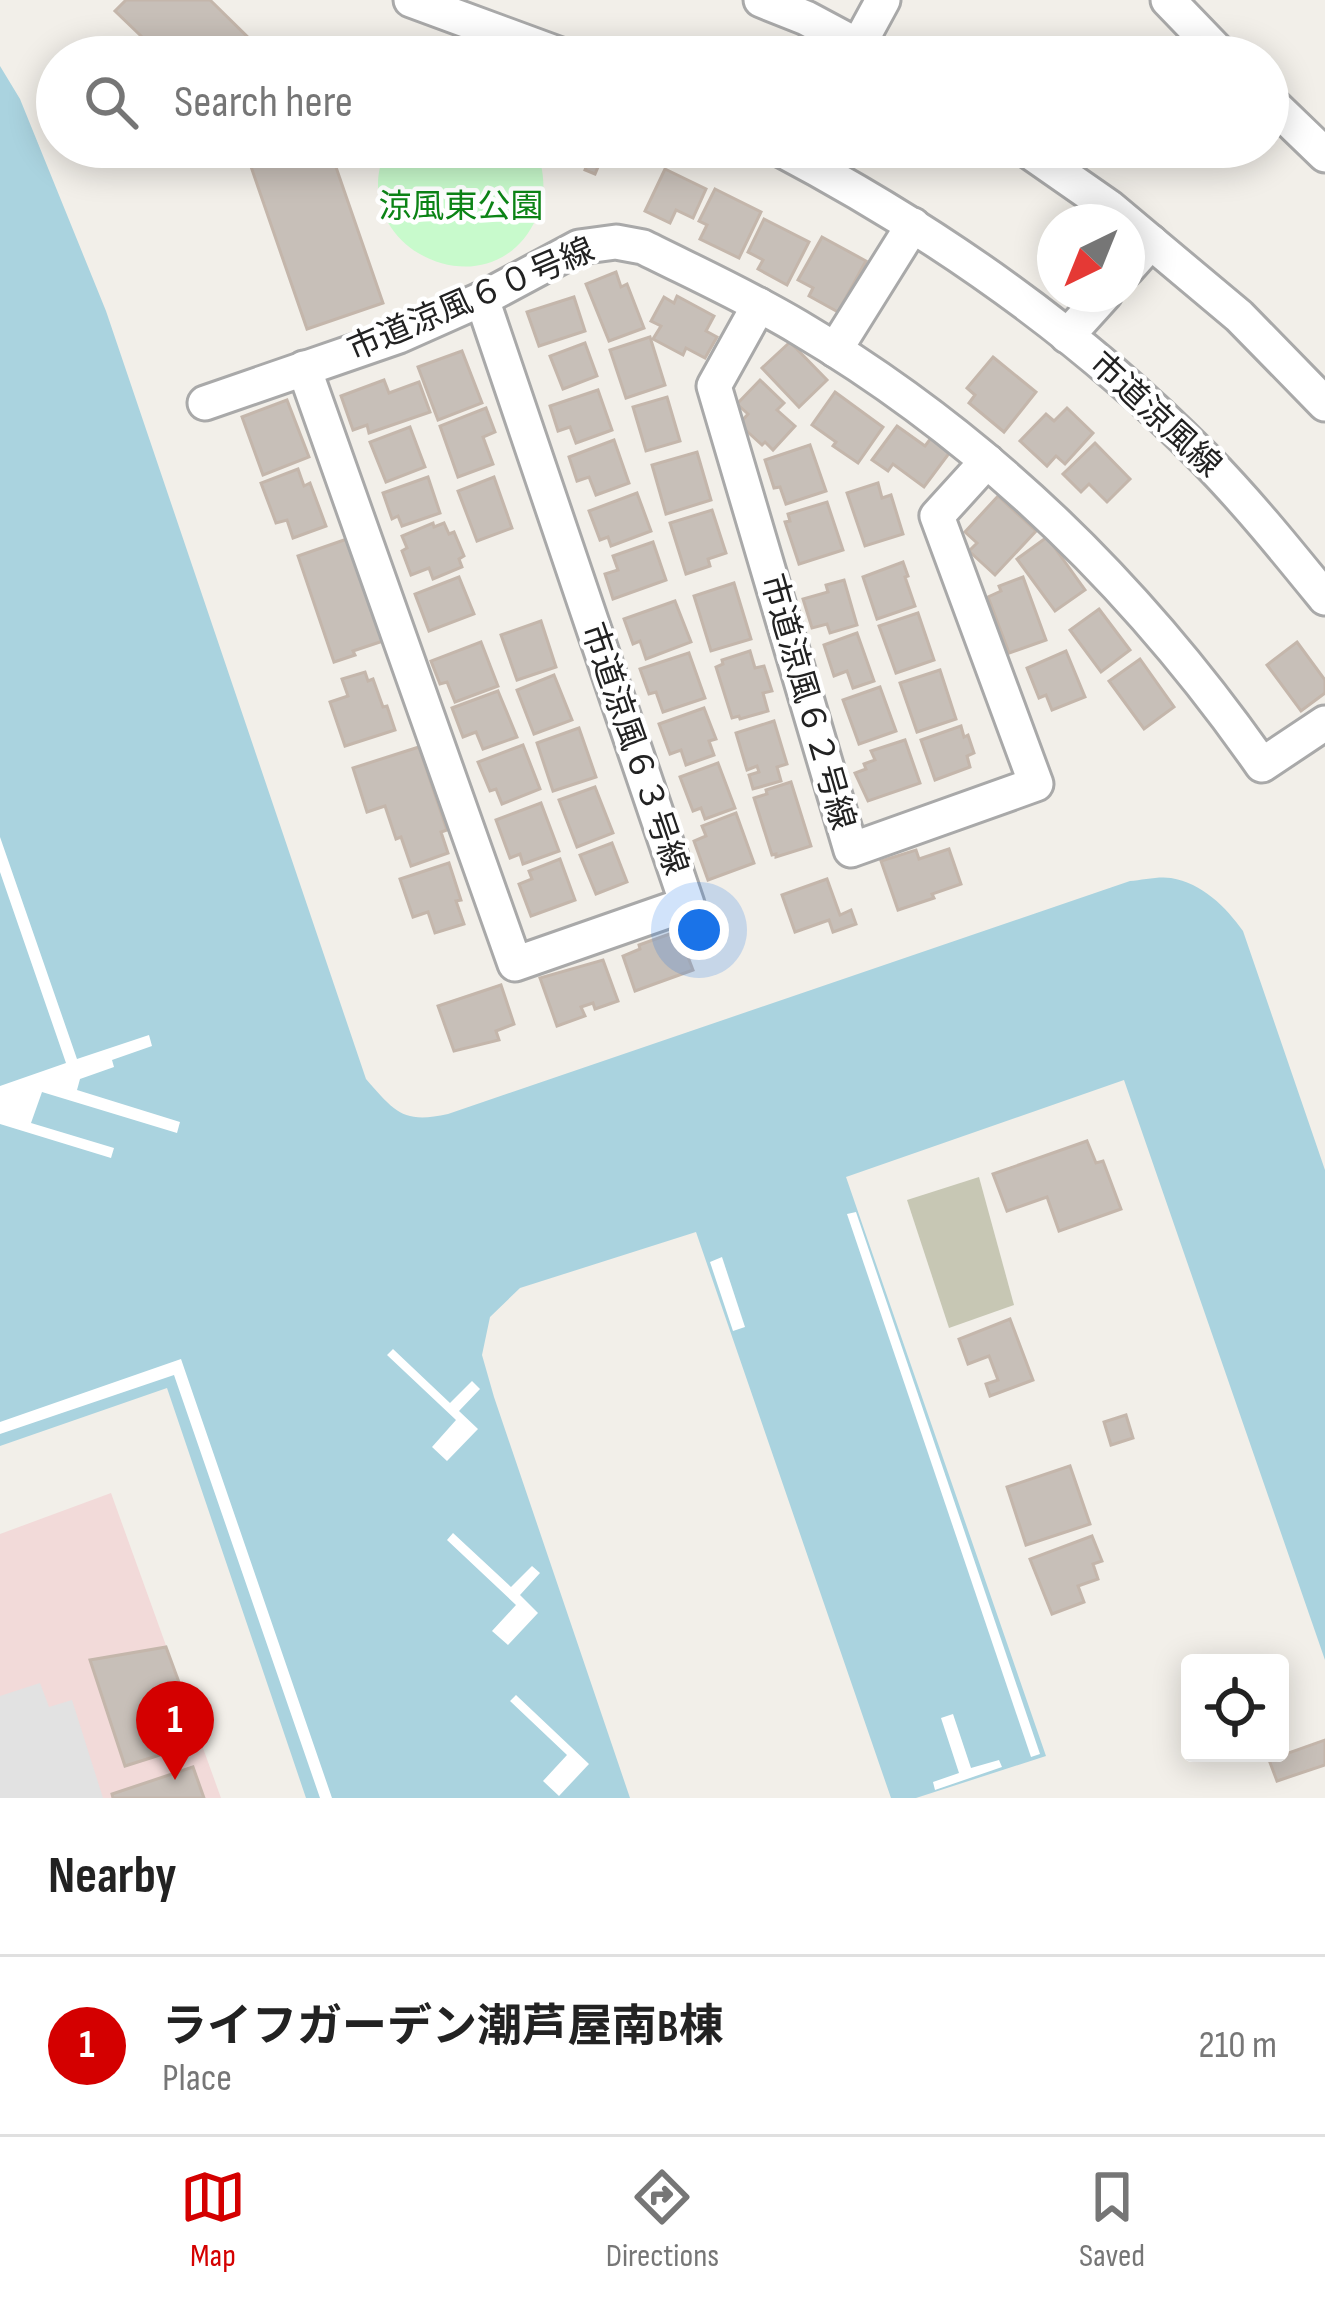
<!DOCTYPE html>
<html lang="en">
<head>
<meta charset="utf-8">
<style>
	:root { --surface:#fff; --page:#f6f6f6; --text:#222; --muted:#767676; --line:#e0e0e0; --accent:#d40000 }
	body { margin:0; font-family:"Sofia Sans Condensed","Noto Sans JP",sans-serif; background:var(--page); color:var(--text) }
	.controls { position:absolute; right:36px; bottom:36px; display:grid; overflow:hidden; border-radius:12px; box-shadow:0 6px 30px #0003 }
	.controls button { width:108px; height:108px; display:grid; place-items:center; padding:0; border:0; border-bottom:3px solid var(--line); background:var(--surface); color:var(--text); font:60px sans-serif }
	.compass { position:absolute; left:1037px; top:204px; width:108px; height:108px; border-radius:50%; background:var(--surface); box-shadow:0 6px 30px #0003; rotate:223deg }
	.you { position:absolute; left:699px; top:930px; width:42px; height:42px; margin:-30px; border:9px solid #fff; border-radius:50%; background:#1a73e8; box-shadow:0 0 0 18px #1a73e833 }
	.badge { display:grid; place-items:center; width:78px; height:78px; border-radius:50%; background:var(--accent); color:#fff; font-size:39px; font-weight:700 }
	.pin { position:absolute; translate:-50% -99px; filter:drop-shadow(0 3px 6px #0008) }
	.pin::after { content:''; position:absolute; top:63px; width:42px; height:36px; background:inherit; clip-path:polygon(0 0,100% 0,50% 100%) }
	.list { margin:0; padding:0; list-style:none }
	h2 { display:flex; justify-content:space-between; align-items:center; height:156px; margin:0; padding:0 48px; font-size:51px }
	h2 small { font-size:39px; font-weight:400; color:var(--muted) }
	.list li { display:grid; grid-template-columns:78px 1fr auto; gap:36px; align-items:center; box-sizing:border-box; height:180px; padding:0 48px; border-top:3px solid var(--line) }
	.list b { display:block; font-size:45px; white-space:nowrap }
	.list p { margin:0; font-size:39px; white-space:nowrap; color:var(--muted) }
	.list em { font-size:39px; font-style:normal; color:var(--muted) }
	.icon { flex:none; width:66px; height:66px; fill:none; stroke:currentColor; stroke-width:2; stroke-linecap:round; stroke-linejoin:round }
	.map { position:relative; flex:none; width:1325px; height:1798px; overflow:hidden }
	.search { position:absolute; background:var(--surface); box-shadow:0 6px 30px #0003; left:36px; right:36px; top:36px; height:132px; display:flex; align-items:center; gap:30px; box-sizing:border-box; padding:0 42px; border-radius:66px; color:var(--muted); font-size:45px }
	.sheet { height:336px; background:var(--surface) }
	nav { display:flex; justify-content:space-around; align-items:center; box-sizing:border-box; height:168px; border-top:3px solid var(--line); background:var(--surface); font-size:33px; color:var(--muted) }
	nav a { display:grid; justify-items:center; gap:6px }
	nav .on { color:var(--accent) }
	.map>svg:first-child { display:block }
</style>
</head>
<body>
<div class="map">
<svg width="1325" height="1798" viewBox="0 0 1325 1798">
	<rect width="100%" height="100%" fill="#f2efe9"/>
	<path fill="#f2dad9" d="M111 1493 221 1798H0V1534Z"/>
	<path fill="#c7c7b4" d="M979 1177 1014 1305 949 1328 907 1200Z"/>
	<path fill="#c8facc" d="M387 147H535C545 170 547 196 536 219 490 318 340 247 387 147Z"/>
	<path fill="#e2e2e2" d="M40 1683 49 1707 72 1700 103 1798H0V1696Z"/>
	<path fill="#aad3df" d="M0 66 20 99 106 311 366 1079C395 1112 403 1124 448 1114L1130 881C1142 880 1159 876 1171 878 1202 883 1226 907 1243 931L1325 1170V1660L1124 1080 846 1177 1046 1756 916 1798H891L696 1232 520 1288 490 1317 482 1355 494 1397 630 1798H306L167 1388 0 1446Z"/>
	<g fill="#fff">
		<path d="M0 837 77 1059 149 1035 152 1046 112 1060 114 1067 80 1079 77 1090 180 1122 177 1133 42 1092 31 1123 114 1148 111 1158 0 1124V1086L66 1063 0 872Z"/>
		<path d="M856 1212 1040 1754 1031 1757 847 1214Z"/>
		<path d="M722 1257 745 1327 733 1331 710 1262Z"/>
		<path d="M393 1349 450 1403 472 1381 480 1389 459 1411 478 1429 447 1461 432 1447 456 1420 387 1355Z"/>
		<path d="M181 1359 332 1798H320L174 1375 0 1434V1422Z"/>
		<path d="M453 1533 511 1587 532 1566 540 1573 520 1595 538 1613 508 1645 492 1631 516 1605 447 1540Z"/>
		<path d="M516 1695 589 1764 559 1796 543 1781 567 1755 510 1701Z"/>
		<path d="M953 1714 971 1768 999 1760 1002 1767 935 1790 933 1782 959 1773 941 1718Z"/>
	</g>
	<g fill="#c7bfb8" stroke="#c4b6ab" stroke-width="3">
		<path d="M126 0H210L268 57H163L115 11Z"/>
		<path d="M269 147H329L383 303 307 329 247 155Z"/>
		<path d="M545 147H590L604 153 595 174 585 170 589 160 579 156 574 166 543 153Z"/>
		<path d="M665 169 706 189 693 218 676 210 670 223 645 211Z"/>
		<path d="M715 189 761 212 739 258 700 239 707 225 699 221Z"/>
		<path d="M764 219 809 242 787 285 758 269 763 260 748 252Z"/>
		<path d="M822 237 866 261 838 312 809 296 813 288 798 280Z"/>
		<path d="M616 272 621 287 627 284 644 328 609 341 586 284Z"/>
		<path d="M677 296 714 316 706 331 717 337 705 358 686 348 683 355 653 339 661 326 651 321 664 297 674 303Z"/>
		<path d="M574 297 585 331 539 346 527 312Z"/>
		<path d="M650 337 665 385 626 398 610 350Z"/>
		<path d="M790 342 827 380 799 407 762 368Z"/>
		<path d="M585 343 597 376 563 389 550 356Z"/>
		<path d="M462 351 482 403 438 420 418 367Z"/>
		<path d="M993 357 1036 392 1004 432 969 403 975 395 967 388Z"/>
		<path d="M384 380 389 393 419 382 430 412 369 433 367 425 353 430 341 396Z"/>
		<path d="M760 380 784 403 777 410 795 426 773 450 765 442 762 445 739 424 748 414 737 404Z"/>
		<path d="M598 390 612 430 576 443 570 427 558 431 550 406Z"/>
		<path d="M835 392 883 427 858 463 833 446 836 442 812 425Z"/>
		<path d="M667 397 680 441 646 451 633 407Z"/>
		<path d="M287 400 309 457 263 475 242 417Z"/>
		<path d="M486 408 495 432 483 437 493 464 458 477 440 426Z"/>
		<path d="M1067 408 1093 433 1065 464 1056 456 1047 466 1020 441 1046 414 1054 421Z"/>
		<path d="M897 426 925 446 931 438 950 452 924 487 893 464 888 471 872 460Z"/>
		<path d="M410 427 425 467 386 482 370 442Z"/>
		<path d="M614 440 629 483 596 495 589 477 577 481 569 457Z"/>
		<path d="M1095 443 1130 479 1107 502 1089 484 1081 492 1063 474Z"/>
		<path d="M810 445 826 491 786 504 780 487 774 488 765 460Z"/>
		<path d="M697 452 711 500 666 514 652 465Z"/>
		<path d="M298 469 304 486 310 483 326 526 293 538 287 520 276 523 261 483Z"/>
		<path d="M428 477 440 513 402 526 398 516 392 519 383 493Z"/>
		<path d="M494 477 512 528 477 541 458 491Z"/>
		<path d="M878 483 882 498 891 495 903 534 865 546 847 493Z"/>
		<path d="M637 493 651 531 611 546 608 537 600 540 589 511Z"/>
		<path d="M998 496 1036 531 995 575 969 551 977 543 965 532Z"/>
		<path d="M827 502 843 550 799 564 785 522 790 521 788 514Z"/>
		<path d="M712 510 726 553 708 559 710 566 686 574 670 523Z"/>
		<path d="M433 523 434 527 444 523 449 534 454 532 464 556 459 559 462 567 433 579 429 568 411 575 402 551 407 548 402 536Z"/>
		<path d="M1047 537 1085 590 1055 611 1017 559Z"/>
		<path d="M347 539 361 579 365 578 376 608 372 610 383 641 353 651 355 655 334 662 298 556Z"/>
		<path d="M653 542 666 580 613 599 605 574 618 570 613 556Z"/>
		<path d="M903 562 908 576 905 577 915 606 877 619 863 577Z"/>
		<path d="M459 577 474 614 429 631 415 594Z"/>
		<path d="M1023 577 1046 640 1009 653 988 597 1001 591 999 586Z"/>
		<path d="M844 580 857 625 830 633 827 624 812 628 803 599 828 592 826 585Z"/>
		<path d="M734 583 751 639 711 651 694 596Z"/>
		<path d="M675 601 691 642 646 659 640 641 633 644 624 619Z"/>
		<path d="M1099 609 1130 650 1101 672 1070 630Z"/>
		<path d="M918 613 934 660 896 673 879 626Z"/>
		<path d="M541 621 556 667 517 680 501 635Z"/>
		<path d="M857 633 874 681 853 688 847 671 834 676 824 645Z"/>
		<path d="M481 642 498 686 455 702 447 682 440 684 431 661Z"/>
		<path d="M1297 642 1325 680V693L1301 711 1267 665Z"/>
		<path d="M750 651 755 668 764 666 772 691 763 693 768 711 740 719 739 716 732 718 716 667 723 664 722 660Z"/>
		<path d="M1066 651 1085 697 1052 710 1046 695 1039 698 1027 668Z"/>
		<path d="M689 653 705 698 663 712 656 692 649 694 640 669Z"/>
		<path d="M1140 659 1174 707 1144 729 1109 681Z"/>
		<path d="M940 670 956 719 917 732 900 683Z"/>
		<path d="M365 672 368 681 373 679 383 707 387 706 395 730 345 746 330 702 348 696 342 679Z"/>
		<path d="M554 675 572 720 534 734 517 690Z"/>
		<path d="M880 687 896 731 859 744 843 700Z"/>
		<path d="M498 691 517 737 483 749 476 732 463 737 452 708Z"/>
		<path d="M704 708 716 739 709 741 714 755 686 765 681 750 670 754 659 724Z"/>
		<path d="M774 721 787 764 777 767 781 781 753 789 749 775 759 772 757 766 747 770 736 733Z"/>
		<path d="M961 726 964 737 968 735 974 753 967 756 970 767 935 780 921 740Z"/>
		<path d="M579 728 596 777 553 791 537 743Z"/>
		<path d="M905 740 920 783 868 801 855 773 866 769 864 764 875 760 871 751Z"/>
		<path d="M523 745 540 789 502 804 496 789 490 791 478 762Z"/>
		<path d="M419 747 447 830 441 832 448 853 411 866 401 837 396 839 385 806 367 812 353 768Z"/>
		<path d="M718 763 735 808 705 819 701 808 693 811 680 777Z"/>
		<path d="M791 782 811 846 776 857V854L772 855 754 798 767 794 766 790Z"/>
		<path d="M595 787 613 833 577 847 559 800Z"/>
		<path d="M541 803 559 851 523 864 520 854 510 858 496 820Z"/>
		<path d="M736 813 754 863 708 880 694 841 706 836 702 826Z"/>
		<path d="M612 843 627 882 596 894 580 855Z"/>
		<path d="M949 849 961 884 932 894 934 898 898 910 881 861 916 850 919 859Z"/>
		<path d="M560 859 575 900 531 916 519 884 532 879 529 871Z"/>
		<path d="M449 863 461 900 456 901 464 924 435 933 428 912 413 917 400 879Z"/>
		<path d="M827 879 840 915 851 910 856 924 833 932 829 920 795 932 782 895Z"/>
		<path d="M678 931 693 970 635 991 623 956 640 949 639 945Z"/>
		<path d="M603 960 618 1001 595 1009 593 1003 581 1007 585 1016 557 1026 540 978Z"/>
		<path d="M501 985 514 1024 496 1031 499 1040 454 1051 438 1006Z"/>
		<path d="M1087 1141 1096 1163 1103 1161 1121 1209 1059 1231 1047 1197 1007 1211 993 1174Z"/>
		<path d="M1010 1319 1033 1380 990 1396 986 1384 998 1380 989 1356 968 1364 959 1339Z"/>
		<path d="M1126 1415 1133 1438 1111 1445 1104 1422Z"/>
		<path d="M1070 1466 1090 1524 1026 1545 1007 1487Z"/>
		<path d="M1092 1536 1102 1561 1093 1564 1098 1579 1078 1586 1084 1602 1052 1614 1030 1559Z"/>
		<path d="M166 1647 201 1742 125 1766 90 1660Z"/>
		<path d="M1325 1740V1765L1277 1781 1269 1760Z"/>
		<path d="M193 1767 204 1798H113L112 1794Z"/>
	</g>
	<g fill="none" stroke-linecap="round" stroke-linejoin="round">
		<defs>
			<g id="minor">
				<path d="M411 0 566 57"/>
				<path d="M761 0 806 18 879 57"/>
				<path d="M1168 0 1223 57"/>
				<path d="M858 46 883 0"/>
				<path d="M1268 100 1325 155"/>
				<path d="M776 147C932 229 1081 333 1205 459 1248 503 1286 550 1325 598"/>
				<path d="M1023 147 1109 207 1239 316 1325 404"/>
				<path d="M1127 269 1151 242"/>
				<path d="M759 305 714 386 851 850 1036 784 937 516 987 461"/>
				<path d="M1067 336 1105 294"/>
				<path d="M835 350 913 225"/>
				<path d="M304 368 515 964 687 904 482 299"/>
				<path d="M205 403 399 336 482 299 579 247 616 242 643 247C695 273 748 297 798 327 984 437 1138 588 1262 765L1325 723"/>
			</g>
		</defs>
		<use href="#minor" stroke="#a9a9a9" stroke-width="39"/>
		<use href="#minor" stroke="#fff" stroke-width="33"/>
	</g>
	<g text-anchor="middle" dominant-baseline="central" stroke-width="9" stroke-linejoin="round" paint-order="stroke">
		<g font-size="33" fill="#0c8416" stroke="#fff">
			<text x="461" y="207">涼風東公園</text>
		</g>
		<g font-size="33" fill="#222" stroke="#fff">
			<text transform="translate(471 300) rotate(-23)">市道涼風６０号線</text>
			<text transform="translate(1155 415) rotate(43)">市道涼風線</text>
			<text transform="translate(807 702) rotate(74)">市道涼風６２号線</text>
			<text transform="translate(634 749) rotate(71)">市道涼風６３号線</text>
		</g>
	</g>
</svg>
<div class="controls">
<button><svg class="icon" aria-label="locate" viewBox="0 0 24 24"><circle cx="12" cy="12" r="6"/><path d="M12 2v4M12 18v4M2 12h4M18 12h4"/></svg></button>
</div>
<svg class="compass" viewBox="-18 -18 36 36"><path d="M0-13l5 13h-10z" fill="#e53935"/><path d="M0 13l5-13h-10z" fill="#767676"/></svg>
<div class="you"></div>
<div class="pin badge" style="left:175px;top:1780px">1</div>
<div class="search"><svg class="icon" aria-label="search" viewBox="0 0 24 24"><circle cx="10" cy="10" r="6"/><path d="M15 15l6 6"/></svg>Search here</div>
</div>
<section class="sheet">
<h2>Nearby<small></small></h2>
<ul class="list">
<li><span class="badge">1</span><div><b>ライフガーデン潮芦屋南B棟</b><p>Place</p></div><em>210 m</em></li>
</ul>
</section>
<nav>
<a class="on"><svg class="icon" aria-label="map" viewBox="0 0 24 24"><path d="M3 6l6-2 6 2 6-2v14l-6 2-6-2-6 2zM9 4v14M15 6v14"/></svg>Map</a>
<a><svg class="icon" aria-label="directions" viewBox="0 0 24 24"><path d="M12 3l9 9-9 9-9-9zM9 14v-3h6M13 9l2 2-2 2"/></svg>Directions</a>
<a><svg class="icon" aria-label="saved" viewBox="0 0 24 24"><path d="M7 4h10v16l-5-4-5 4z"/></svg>Saved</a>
</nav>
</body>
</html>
